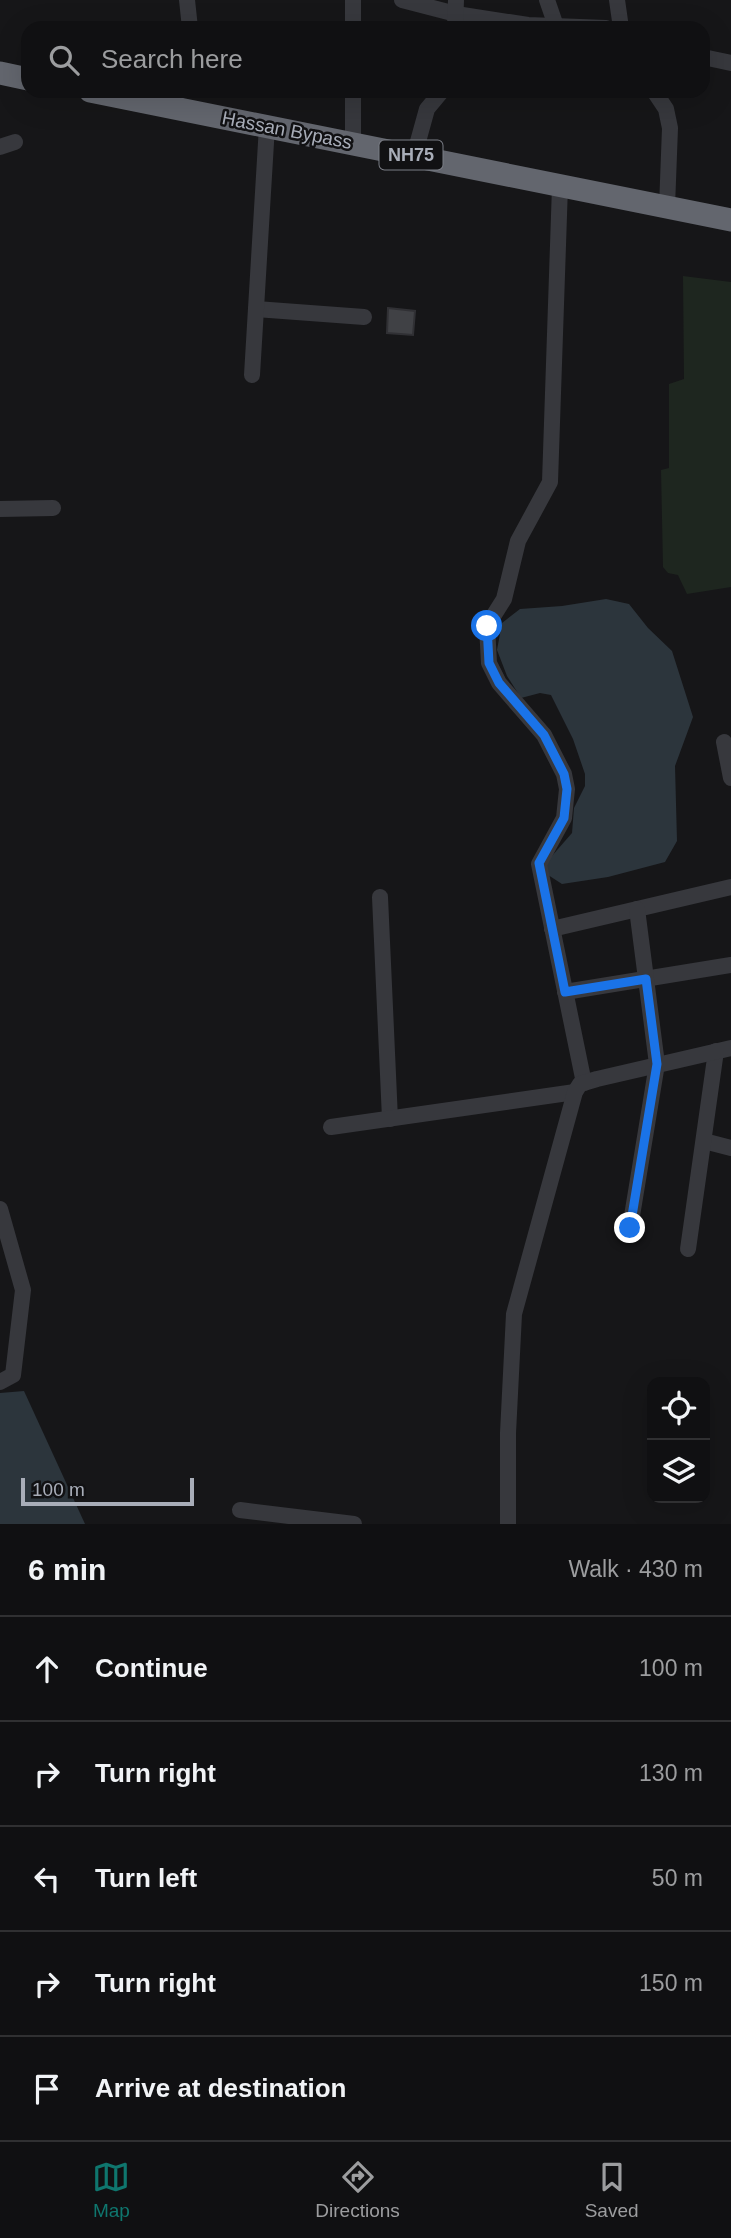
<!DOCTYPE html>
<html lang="en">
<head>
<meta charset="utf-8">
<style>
	:root { --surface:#101012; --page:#19191b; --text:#f1f3f6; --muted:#9c9d9f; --line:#303032; --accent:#0f766e }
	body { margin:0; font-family:Helvetica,sans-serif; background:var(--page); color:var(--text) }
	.controls { position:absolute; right:21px; bottom:21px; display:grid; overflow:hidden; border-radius:14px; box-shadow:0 7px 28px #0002 }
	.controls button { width:63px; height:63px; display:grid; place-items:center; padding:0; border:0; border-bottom:2px solid var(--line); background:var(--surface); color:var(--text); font:35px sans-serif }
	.scale { position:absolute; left:21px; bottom:18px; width:173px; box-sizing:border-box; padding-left:7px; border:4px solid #a8adb8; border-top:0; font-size:19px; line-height:24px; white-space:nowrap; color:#a8adb8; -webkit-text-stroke:5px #111113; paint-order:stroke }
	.stop { position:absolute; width:21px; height:21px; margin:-16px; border:5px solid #1a73e8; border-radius:50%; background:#fff }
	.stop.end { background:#1a73e8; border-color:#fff; box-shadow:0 2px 7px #0008 }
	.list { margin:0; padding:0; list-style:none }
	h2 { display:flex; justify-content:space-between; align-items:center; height:91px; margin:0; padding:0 28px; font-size:30px }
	h2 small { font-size:23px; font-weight:400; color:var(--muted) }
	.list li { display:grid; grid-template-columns:46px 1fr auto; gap:21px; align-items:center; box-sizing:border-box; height:105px; padding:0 28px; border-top:2px solid var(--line) }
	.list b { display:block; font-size:26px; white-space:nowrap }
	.list em { font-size:23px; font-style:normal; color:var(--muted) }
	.icon { flex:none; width:38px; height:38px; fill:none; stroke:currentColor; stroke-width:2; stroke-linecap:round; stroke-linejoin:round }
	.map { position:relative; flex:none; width:731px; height:1524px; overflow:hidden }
	.search { position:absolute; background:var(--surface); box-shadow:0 7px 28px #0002; left:21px; right:21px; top:21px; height:77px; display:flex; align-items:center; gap:18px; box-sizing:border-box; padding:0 24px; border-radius:21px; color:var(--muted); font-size:26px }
	.sheet { height:616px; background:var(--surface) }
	nav { display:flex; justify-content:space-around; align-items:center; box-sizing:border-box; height:98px; border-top:2px solid var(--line); background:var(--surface); font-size:19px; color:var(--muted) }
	nav a { display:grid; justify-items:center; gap:4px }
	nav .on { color:var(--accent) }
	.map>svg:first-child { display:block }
</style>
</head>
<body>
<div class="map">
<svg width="731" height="1524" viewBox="0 0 731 1524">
	<rect width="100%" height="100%" fill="#161618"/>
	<path fill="#1e261f" d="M683 276 731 282V587L687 594 678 575 668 573 663 567 661 470 669 468V384L684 379Z"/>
	<g fill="#2c353c">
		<path d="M606 599 629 604 648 628 672 651 693 717 675 766 677 841 665 862 608 877 562 884 545 873 544 865 572 833 574 808 585 786V774L573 739 551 695 540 693 521 698 507 676 497 650 502 623 520 609 562 606Z"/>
		<path d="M24 1391 85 1524H0V1393Z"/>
	</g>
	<path fill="#404145" stroke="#303034" stroke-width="2" d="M388 308 415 311 413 335 387 333Z"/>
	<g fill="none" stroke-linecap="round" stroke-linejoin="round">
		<g stroke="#37383d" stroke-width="16">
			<path d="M187 0 190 28"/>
			<path d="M402 0 456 14 528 25 606 28"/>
			<path d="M547 0 556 26"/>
			<path d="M617 0 621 28"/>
			<path d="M353 28V0"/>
			<path d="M455 28 456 0"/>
			<path d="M703 57 731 63"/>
			<path d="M654 91 666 109 670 128 667 207"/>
			<path d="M173 108 178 91"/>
			<path d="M353 143V91"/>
			<path d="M0 147 15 142"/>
			<path d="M414 156 427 109 442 91"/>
			<path d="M560 186 550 482 518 541 504 599 487 626 489 663 499 683 544 735 564 774 567 789 564 818 539 864 584 1083"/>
			<path d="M256 309 364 317"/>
			<path d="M252 375 267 126"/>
			<path d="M0 509 53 508"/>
			<path d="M724 742 731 778"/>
			<path d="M380 897 390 1119"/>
			<path d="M552 929 731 887"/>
			<path d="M565 992 731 965"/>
			<path d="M331 1127 575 1092"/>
			<path d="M704 1141 731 1148"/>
			<path d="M0 1209 23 1290 13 1375 0 1382"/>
			<path d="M630 1228 657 1064 637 909"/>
			<path d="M688 1249 716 1051"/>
			<path d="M240 1510 354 1524"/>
			<path d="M508 1524V1433L514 1314 575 1092 580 1084 597 1079 731 1048"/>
		</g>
		<g stroke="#63666e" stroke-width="23">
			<path d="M0 73 28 79"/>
			<path d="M90 91 731 220"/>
		</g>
	</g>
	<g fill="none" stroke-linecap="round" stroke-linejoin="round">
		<path stroke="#1a73e8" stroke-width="9" d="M487 626 489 663 499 683 544 735 564 774 567 789 564 818 539 863 565 992 646 979 657 1064 630 1228"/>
	</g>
	<g text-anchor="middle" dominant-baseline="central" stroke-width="5" stroke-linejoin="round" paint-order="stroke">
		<rect fill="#111113" stroke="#7b7e86" stroke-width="2" x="379.5" y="140.5" width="63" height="29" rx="5"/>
		<g font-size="18" font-weight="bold" fill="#a8adb8">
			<text x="411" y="155">NH75</text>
		</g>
		<g font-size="19" fill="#a8adb8" stroke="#111113">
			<text transform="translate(287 130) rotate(11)">Hassan Bypass</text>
		</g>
	</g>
</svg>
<div class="controls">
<button><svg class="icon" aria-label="locate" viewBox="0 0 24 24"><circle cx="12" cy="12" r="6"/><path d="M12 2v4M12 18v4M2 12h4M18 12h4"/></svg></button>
<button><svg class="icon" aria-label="layers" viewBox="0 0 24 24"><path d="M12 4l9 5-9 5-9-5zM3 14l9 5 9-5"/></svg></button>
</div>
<div class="scale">100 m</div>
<div class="stop" style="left:487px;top:626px"></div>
<div class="stop end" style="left:630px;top:1228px"></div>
<div class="search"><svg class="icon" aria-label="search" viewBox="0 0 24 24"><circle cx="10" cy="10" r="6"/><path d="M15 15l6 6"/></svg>Search here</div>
</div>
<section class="sheet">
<h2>6 min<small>Walk · 430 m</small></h2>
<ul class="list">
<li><svg class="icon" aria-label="ahead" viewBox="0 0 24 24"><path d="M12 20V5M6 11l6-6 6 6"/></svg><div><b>Continue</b></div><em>100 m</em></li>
<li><svg class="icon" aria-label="right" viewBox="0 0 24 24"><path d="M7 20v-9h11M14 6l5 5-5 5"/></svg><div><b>Turn right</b></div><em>130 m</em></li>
<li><svg class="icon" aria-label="left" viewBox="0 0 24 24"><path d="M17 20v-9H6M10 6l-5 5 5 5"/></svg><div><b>Turn left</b></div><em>50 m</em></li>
<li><svg class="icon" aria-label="right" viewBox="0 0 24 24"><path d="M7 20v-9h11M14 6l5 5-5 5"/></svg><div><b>Turn right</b></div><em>150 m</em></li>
<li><svg class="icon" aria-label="arrive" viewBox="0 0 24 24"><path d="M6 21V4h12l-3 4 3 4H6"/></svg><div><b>Arrive at destination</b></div></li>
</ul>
</section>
<nav>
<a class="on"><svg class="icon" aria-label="map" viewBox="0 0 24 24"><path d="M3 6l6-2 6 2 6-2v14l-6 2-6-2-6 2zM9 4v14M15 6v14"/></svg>Map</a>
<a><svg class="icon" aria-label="directions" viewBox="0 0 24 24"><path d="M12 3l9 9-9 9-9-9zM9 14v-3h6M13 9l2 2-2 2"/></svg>Directions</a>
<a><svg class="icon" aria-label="saved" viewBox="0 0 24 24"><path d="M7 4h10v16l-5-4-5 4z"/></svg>Saved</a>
</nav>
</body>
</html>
